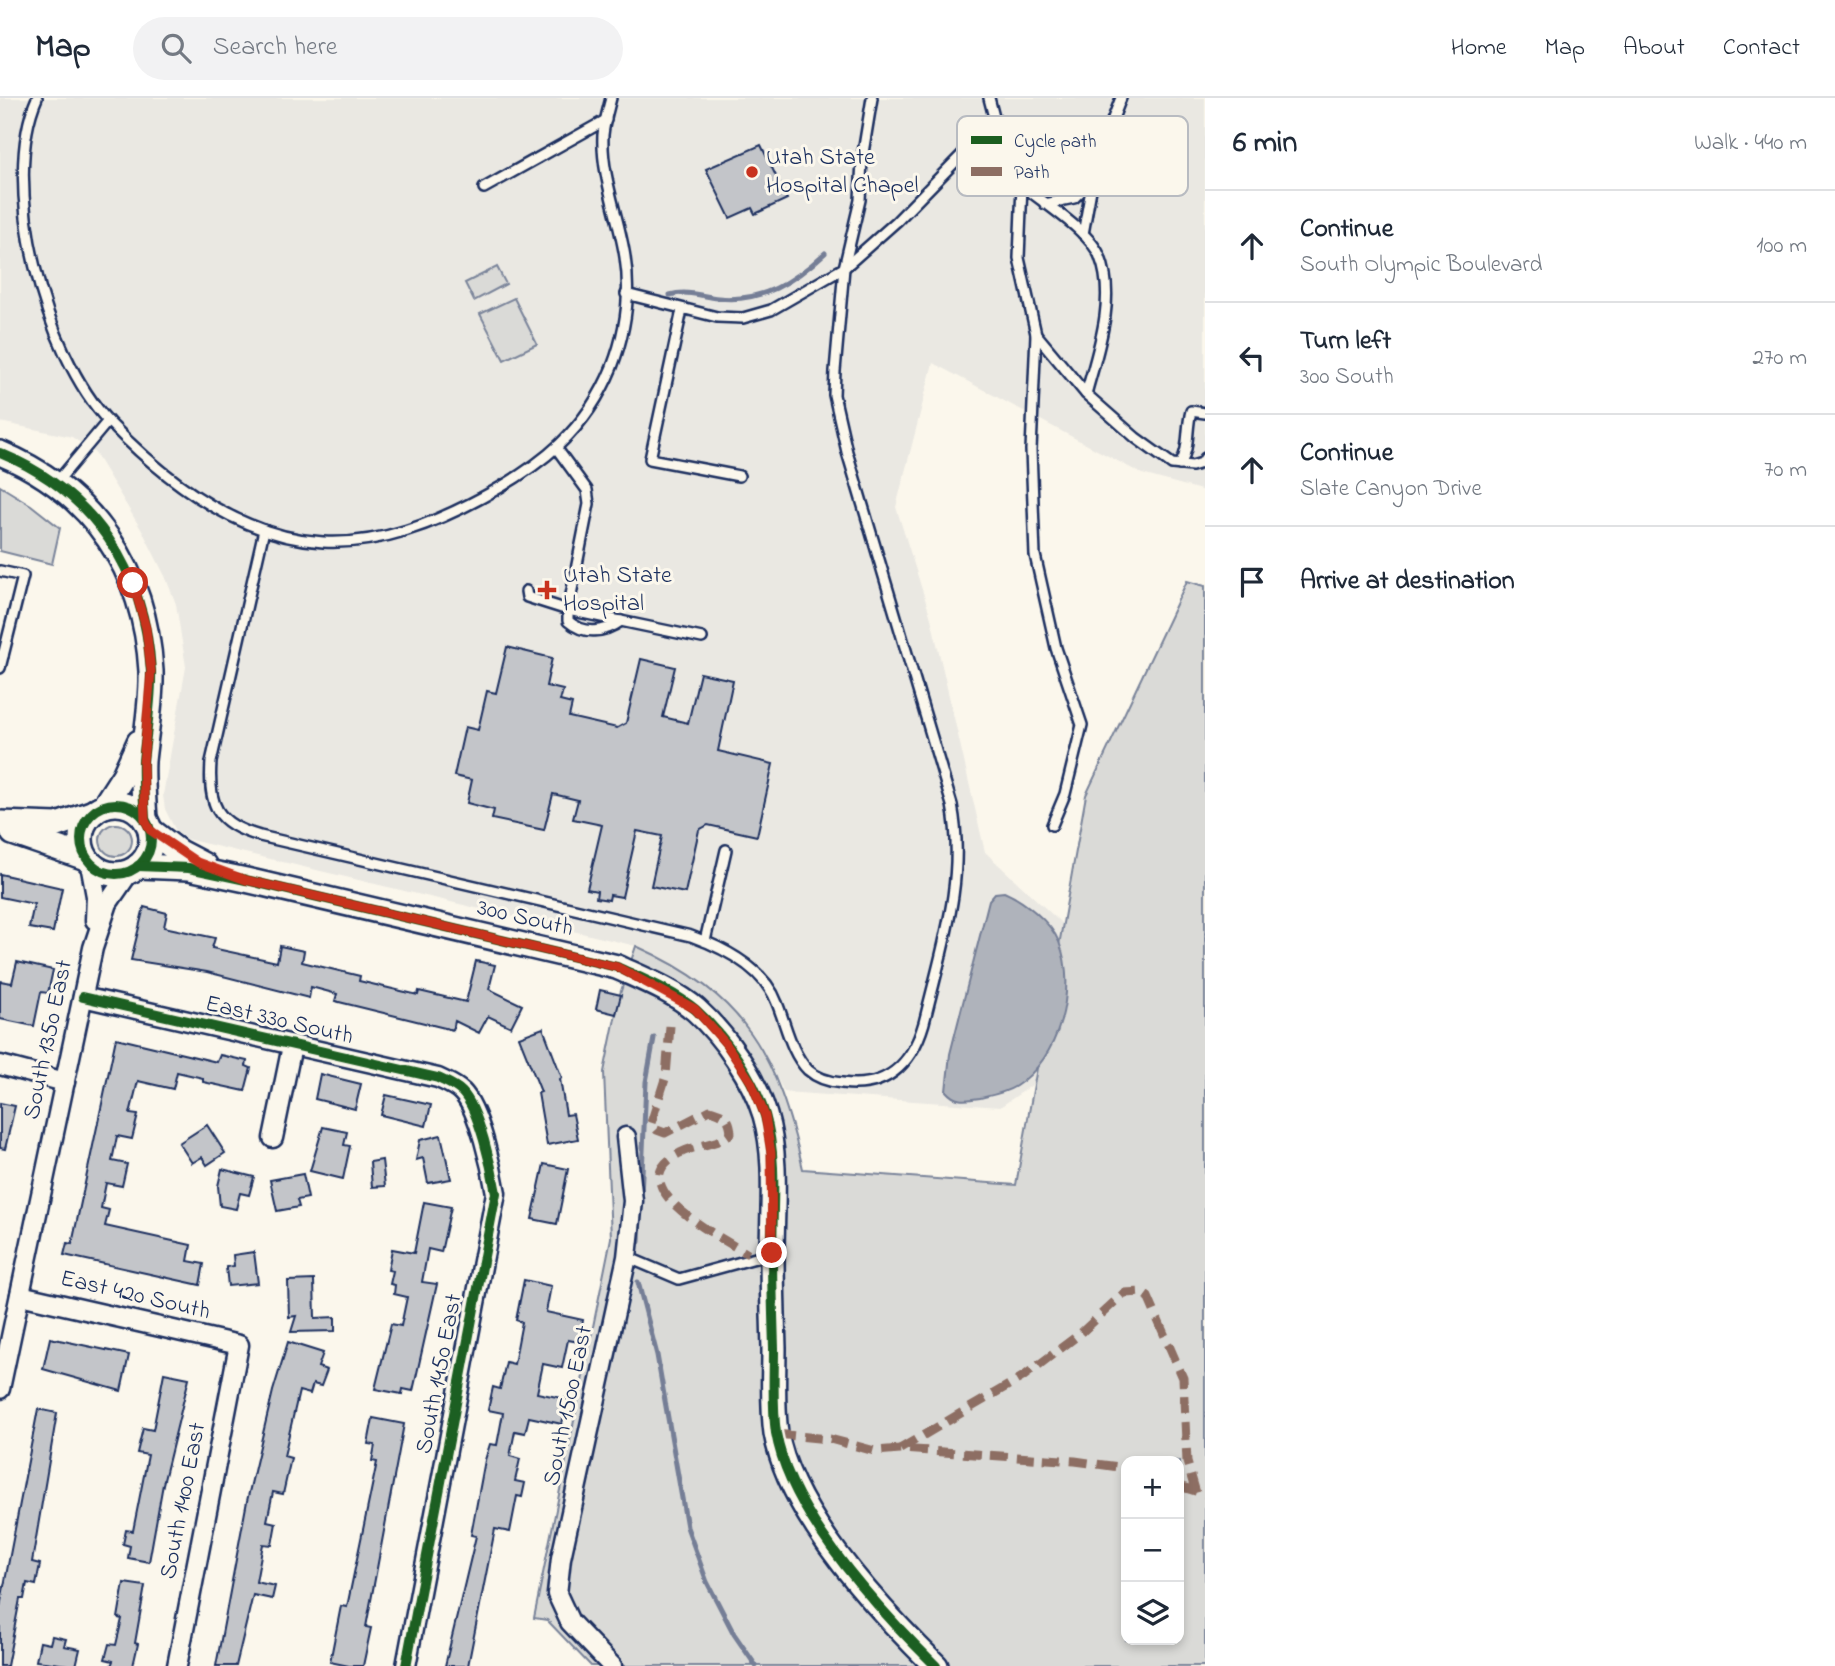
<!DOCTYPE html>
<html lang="en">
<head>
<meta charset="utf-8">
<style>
	:root { --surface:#fff; --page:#f2f2f3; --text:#1f2937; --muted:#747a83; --line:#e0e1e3 }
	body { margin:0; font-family:"Indie Flower",sans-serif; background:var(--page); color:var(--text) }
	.controls { position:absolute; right:21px; bottom:21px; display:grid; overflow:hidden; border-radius:14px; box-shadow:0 4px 10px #0003 }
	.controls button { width:63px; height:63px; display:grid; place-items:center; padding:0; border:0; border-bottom:2px solid var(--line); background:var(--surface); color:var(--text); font:35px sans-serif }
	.stop { position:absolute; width:21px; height:21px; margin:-16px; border:5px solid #c8321e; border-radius:50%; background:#fff }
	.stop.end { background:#c8321e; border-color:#fff; box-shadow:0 2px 7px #0008 }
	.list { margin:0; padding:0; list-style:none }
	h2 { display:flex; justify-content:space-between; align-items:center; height:91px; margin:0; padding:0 28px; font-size:30px }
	h2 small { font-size:23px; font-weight:400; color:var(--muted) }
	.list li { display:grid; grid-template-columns:46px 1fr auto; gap:21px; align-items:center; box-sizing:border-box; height:112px; padding:0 28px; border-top:2px solid var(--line) }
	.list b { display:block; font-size:26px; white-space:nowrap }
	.list p { margin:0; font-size:23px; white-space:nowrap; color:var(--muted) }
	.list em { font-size:23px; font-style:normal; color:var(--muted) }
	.icon { flex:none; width:38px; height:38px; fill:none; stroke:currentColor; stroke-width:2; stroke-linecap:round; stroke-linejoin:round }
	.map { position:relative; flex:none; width:1205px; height:1568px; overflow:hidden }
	header { display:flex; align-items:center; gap:42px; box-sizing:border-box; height:98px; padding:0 35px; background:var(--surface); border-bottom:2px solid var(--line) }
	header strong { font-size:33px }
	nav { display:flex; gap:38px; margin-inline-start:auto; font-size:24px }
	.search { width:490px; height:63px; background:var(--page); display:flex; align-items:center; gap:18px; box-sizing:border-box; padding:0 24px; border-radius:38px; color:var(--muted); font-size:26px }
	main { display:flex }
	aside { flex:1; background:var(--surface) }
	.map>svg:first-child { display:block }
</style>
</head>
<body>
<header>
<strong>Map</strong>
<div class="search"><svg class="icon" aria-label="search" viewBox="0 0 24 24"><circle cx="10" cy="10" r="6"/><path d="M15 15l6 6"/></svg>Search here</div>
<nav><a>Home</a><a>Map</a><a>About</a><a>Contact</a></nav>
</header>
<main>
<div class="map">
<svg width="1205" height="1568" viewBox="0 0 1205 1568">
	<rect width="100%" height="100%" fill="#fbf7ec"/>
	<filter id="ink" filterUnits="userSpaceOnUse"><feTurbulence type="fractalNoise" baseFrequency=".0143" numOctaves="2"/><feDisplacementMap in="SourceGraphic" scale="14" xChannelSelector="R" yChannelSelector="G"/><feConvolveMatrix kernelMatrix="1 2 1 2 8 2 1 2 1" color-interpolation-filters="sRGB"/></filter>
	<g filter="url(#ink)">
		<path fill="#eae8e2" d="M0 0H1205V393L1142 376 933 265 896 409 931 520 985 754 1071 834 1050 975 1000 1009 784 994 762 951 655 857 636 848 186 741 176 733 165 711 163 697 186 569 176 506 165 478 144 436 95 355 72 339 0 324Z"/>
		<g fill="#dadad7" stroke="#7a849a" stroke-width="2" fill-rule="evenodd">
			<path d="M497 169 506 186 474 203 465 185Z"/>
			<path d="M514 200 537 246 504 262 480 216Z"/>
			<path d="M0 388 31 407 60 430 52 466 0 453Z"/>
			<path d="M1187 483 1205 488V1568H591L547 1522 534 1520 611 1140 604 974 620 896 636 848C746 897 777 958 803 1071L1016 1087 1086 697ZM1126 1363H1179V1542H1126Z"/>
			<circle cx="116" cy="742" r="16"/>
		</g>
		<path fill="#afb3bb" stroke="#747e96" stroke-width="2" d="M1004 794C1023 802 1051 824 1059 844 1078 891 1059 961 1016 988 1005 995 993 997 980 1000 966 1002 956 1005 946 993L950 956 989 802 995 795Z"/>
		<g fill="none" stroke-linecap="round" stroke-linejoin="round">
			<g stroke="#747e96" stroke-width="5">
				<path d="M670 197C687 192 701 198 718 200 761 205 794 184 825 155"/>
				<path d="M641 1099 646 984 654 940"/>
				<path d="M639 1144 640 1116"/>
				<path d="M638 1184 657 1257 687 1429 707 1484 734 1536 756 1568"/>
			</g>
		</g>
		<g fill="#c3c5c9" stroke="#1b2f5e" stroke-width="2">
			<path d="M761 47 787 101 755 116 752 110 730 120 706 71Z"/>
			<path d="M507 549 552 560 546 588 563 592 560 603 572 606 569 619 617 630 626 625 641 561 675 569 663 619 688 625 700 575 733 582 718 653 773 666 757 738 708 727 699 732 685 795 651 788 662 738 637 733 622 799 610 797 609 802 596 800 597 793 587 791 602 727 573 721 578 702 553 696 544 732 492 721 494 712 467 705 472 682 454 678 465 629 478 632 487 593 496 595Z"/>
			<path d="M0 776 62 790 53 834 29 830 34 806 0 799Z"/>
			<path d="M144 809 167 815 164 829 215 840 212 850 277 864 280 848 304 853 302 864 360 878 359 883 418 897 419 893 466 904 476 863 495 867 489 891 522 907 511 929 488 918 479 935 455 923 453 932 335 903 337 896 311 889 309 900 207 874 131 862Z"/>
			<path d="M17 864 53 872 48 895 41 894 34 928 0 921V883L12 885Z"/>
			<path d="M600 892 621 897 616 916 596 911Z"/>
			<path d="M543 930 562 980 560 981 566 1017 573 1016 578 1041 547 1047 538 995 541 994 519 939Z"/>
			<path d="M116 940 217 964 220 957 247 963 246 968 251 970 245 993 203 984V980L177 974 173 991 138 983 130 1016 138 1017 132 1041 117 1038 112 1063 127 1066 122 1088 106 1085 101 1110 109 1112 105 1128 191 1147 188 1163 204 1166 200 1187 64 1157 67 1145 72 1146Z"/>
			<path d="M320 976 361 986 355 1011 315 1001Z"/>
			<path d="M386 997 431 1007 426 1028 381 1017Z"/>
			<path d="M0 1005 15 1008 5 1051 0 1050Z"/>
			<path d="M207 1027 225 1055 207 1067 202 1059 192 1065 179 1045Z"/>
			<path d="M323 1029 347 1034 344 1047 350 1048 343 1081 310 1073Z"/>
			<path d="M441 1037 451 1081 428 1085 423 1060 416 1062 420 1042Z"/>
			<path d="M382 1062 385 1088 372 1089 370 1064Z"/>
			<path d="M544 1066 568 1071 557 1126 532 1121Z"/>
			<path d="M222 1071 254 1079 249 1097 240 1095 236 1111 220 1108 218 1088Z"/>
			<path d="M303 1076 308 1100 297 1102 299 1109 277 1113 270 1082Z"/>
			<path d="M424 1104 451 1109 441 1154 428 1151 422 1184 437 1186 413 1293 403 1291 402 1296 375 1291 391 1226 401 1228 407 1199 394 1196 395 1187 390 1186 393 1173 388 1172 392 1151 414 1155Z"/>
			<path d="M254 1154 258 1185 228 1188 226 1169 234 1168 233 1157Z"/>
			<path d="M314 1182 315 1220 335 1219V1233L291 1234 296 1218 289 1219 288 1183Z"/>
			<path d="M524 1182 551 1188 546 1214 583 1222 579 1244 568 1242 562 1270 543 1266 537 1295 567 1301 562 1326 529 1319 525 1335 515 1333 510 1358 520 1361 515 1383 525 1385 522 1399 517 1398 510 1434 495 1431 468 1568H445L476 1438 471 1437 485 1362 490 1346 497 1347 503 1315 488 1312 493 1289 500 1291 506 1264 514 1266 522 1224 516 1222Z"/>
			<path d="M50 1240 129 1257 121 1293 43 1271Z"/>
			<path d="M288 1244 323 1255 318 1269 327 1272 321 1288 313 1286 310 1296 299 1293 284 1358 291 1360 283 1396 273 1394 267 1423 276 1425 272 1447 263 1446 256 1484 275 1488 272 1501 253 1497 236 1568H216L247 1403 273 1293Z"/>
			<path d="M164 1275 189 1280 163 1386 149 1464 128 1460 130 1448 123 1446 126 1432 133 1433 148 1357 137 1355 143 1330 153 1332Z"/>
			<path d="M38 1311 57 1315 32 1464 40 1466 36 1487 27 1485 24 1501H20L7 1568H0V1509Z"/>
			<path d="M373 1320 404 1326 366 1529 371 1530 363 1568H349L330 1564 341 1508 347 1509 377 1364 372 1363 375 1347 368 1346Z"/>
			<path d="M124 1485 145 1488 135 1545 138 1546 133 1568H111L113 1563 105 1561 109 1546 116 1547 122 1521 118 1520Z"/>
			<path d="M52 1538 66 1541 64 1548 80 1551 76 1568 36 1563 40 1544 50 1546Z"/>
		</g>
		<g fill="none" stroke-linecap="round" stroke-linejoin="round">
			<defs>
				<g id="lane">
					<path d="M37 0C0 83 43 255 110 325 166 383 240 439 323 444 380 447 435 425 483 399 542 367 586 333 612 269 625 235 631 196 625 159 619 119 601 78 603 37 604 25 608 12 611 0"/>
					<path d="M989 0 996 27 1022 87 1019 160 1036 236 1031 352 1035 457 1056 550 1082 627 1065 696 1052 727"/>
					<path d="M1022 87C1043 105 1091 134 1100 159 1117 201 1097 255 1086 296"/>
					<path d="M484 90 606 22"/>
					<path d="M1045 106 1074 100 1091 83"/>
					<path d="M1083 136 1096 64 1121 0"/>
					<path d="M626 196 717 219 743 220 771 212 844 170 897 123 995 23"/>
					<path d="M682 212 650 361 739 378"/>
					<path d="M1036 236 1086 296 1136 340 1172 366 1192 368 1202 365 1205 360"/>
					<path d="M557 351 587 392 589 406 568 512 702 540"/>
					<path d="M1180 367C1190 350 1186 332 1191 313L1205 315"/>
					<path d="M57 384 108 323"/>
					<path d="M264 432 211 664C208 707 216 726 260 738L691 838C724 850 764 870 777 905 786 927 791 955 808 972 818 981 830 984 842 985 891 992 916 960 926 917 943 847 966 779 952 707L847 354 834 297 835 273 844 170 860 102 862 61 872 0"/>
					<path d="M0 473 23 478 3 558"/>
					<path d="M526 493 527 499 568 512V523C584 537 604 535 621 523"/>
					<path d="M0 557 3 558 0 570"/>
					<path d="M705 843 726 752"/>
					<path d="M627 1159 679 1181 770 1156"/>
				</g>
				<g id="street">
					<path d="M90 766 96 798 95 822"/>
					<path d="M83 899 438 980C446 984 455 987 462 994 479 1011 492 1071 496 1095L406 1568"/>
					<path d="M0 967 65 984"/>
					<path d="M273 1040 292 948"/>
					<path d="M20 1197 239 1247 177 1568"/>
					<path d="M0 1291 93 850 108 805 130 773"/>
					<path d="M612 1568 570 1524 557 1496 561 1460 627 1159 633 1103 626 1039"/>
				</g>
				<g id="secondary">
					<path d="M0 355C94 394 145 472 151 573 152 604 146 633 143 663 142 682 144 703 145 722"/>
					<circle cx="116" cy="741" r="35"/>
					<path d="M104 708 124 677 139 644"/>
					<path d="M0 725 57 727 94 714"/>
					<path d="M150 732 179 754 204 767"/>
					<path d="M13 735 86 760"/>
					<path d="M138 768 189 770 246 782 617 869C643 881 674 893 696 912 725 938 754 980 765 1017 778 1061 772 1110 772 1155 772 1187 773 1218 774 1250 774 1278 772 1307 776 1335 790 1416 878 1511 936 1568"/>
				</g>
			</defs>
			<use href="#lane" stroke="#1b2f5e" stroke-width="14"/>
			<use href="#street" stroke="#1b2f5e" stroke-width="23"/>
			<use href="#secondary" stroke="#1b2f5e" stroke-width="28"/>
			<use href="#lane" stroke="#fbf7ec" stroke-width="9"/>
			<use href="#street" stroke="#fbf7ec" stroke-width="18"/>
			<use href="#secondary" stroke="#fbf7ec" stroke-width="23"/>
			<g stroke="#8d6e63" stroke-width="9" stroke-dasharray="18 9" stroke-linecap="butt">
				<path d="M670 928 666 978 651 1025 657 1032 665 1035 710 1012C724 1016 730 1019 731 1035 717 1048 697 1046 680 1055 615 1087 723 1141 748 1156"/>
				<path d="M776 1336 830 1341 875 1353 900 1351 1075 1363 1126 1370"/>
				<path d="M900 1351 1024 1278 1081 1235 1124 1195 1141 1194 1148 1199 1183 1280 1187 1364 1196 1395"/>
				<path d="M1179 1388 1205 1396"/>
			</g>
			<defs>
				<g id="cycleway">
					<path d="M0 355C94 394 145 472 151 573 152 604 146 633 143 663 142 682 144 703 145 722"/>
					<circle cx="116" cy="741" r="35"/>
					<path d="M138 768 189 770 246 782 617 869C643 881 674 893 696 912 725 938 754 980 765 1017 778 1061 772 1110 772 1155 772 1187 773 1218 774 1250 774 1278 772 1307 776 1335 790 1416 878 1511 936 1568"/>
					<path d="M83 899 438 980C446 984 455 987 462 994 479 1011 492 1071 496 1095L406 1568"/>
				</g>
			</defs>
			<use href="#cycleway" stroke="#fbf7ec" stroke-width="15"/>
			<use href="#cycleway" stroke="#1b5e20" stroke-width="10"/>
		</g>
	</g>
	<g fill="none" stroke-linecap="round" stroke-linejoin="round" filter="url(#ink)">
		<path stroke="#c8321e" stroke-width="9" d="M133 485 146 530 151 573 143 666 145 722 150 732 197 764 246 782 617 869 695 911 726 946 751 984 765 1018 771 1055 772 1155"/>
	</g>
	<g fill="#c8321e" stroke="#fbf7ec" stroke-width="2.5">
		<circle cx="752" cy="74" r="7"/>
		<path d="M543.5 481.5h7v7h7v7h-7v7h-7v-7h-7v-7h7z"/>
	</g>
	<g text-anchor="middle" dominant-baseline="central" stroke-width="6" stroke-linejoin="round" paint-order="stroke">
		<g font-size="24" fill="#1b2f5e" stroke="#fbf7ec" text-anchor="start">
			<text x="766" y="60">Utah State<tspan x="766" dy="28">Hospital Chapel</tspan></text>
			<text x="563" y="478">Utah State<tspan x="563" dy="28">Hospital</tspan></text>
		</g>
		<g font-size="24" fill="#1b2f5e" stroke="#fbf7ec">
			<text transform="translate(525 821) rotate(13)">300 South</text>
			<text transform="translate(279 923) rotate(13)">East 330 South</text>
			<text transform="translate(49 942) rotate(-78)">South 1350 East</text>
			<text transform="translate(135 1198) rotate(13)">East 420 South</text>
			<text transform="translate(440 1276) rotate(-79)">South 1450 East</text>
			<text transform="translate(569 1308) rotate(-78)">South 1500 East</text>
			<text transform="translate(184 1403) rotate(-79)">South 1400 East</text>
		</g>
	</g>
	<rect x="957" y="18" width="231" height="80" rx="10" fill="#fbf7ec" stroke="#b8bbc1" stroke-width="2"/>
	<rect x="971" y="38" width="31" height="8" fill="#1b5e20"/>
	<rect x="971" y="69" width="31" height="9" fill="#8d6e63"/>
	<g font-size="19" fill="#1b2f5e">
		<text x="1014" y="49">Cycle path</text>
		<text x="1014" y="80">Path</text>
	</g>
</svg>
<div class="controls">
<button>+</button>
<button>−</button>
<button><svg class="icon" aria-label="layers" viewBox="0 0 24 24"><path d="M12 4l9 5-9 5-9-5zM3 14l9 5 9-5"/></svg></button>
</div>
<div class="stop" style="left:133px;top:485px"></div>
<div class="stop end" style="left:772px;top:1155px"></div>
</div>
<aside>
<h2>6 min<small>Walk · 440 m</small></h2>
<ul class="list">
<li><svg class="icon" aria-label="ahead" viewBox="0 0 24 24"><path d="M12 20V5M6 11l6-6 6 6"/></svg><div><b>Continue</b><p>South Olympic Boulevard</p></div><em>100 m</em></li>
<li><svg class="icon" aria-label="left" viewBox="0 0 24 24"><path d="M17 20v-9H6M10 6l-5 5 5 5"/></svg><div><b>Turn left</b><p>300 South</p></div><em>270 m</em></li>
<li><svg class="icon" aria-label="ahead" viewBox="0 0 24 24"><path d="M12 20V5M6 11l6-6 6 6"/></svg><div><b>Continue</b><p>Slate Canyon Drive</p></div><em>70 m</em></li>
<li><svg class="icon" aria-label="arrive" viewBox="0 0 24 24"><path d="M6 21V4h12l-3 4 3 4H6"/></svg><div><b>Arrive at destination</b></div></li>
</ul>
</aside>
</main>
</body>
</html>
